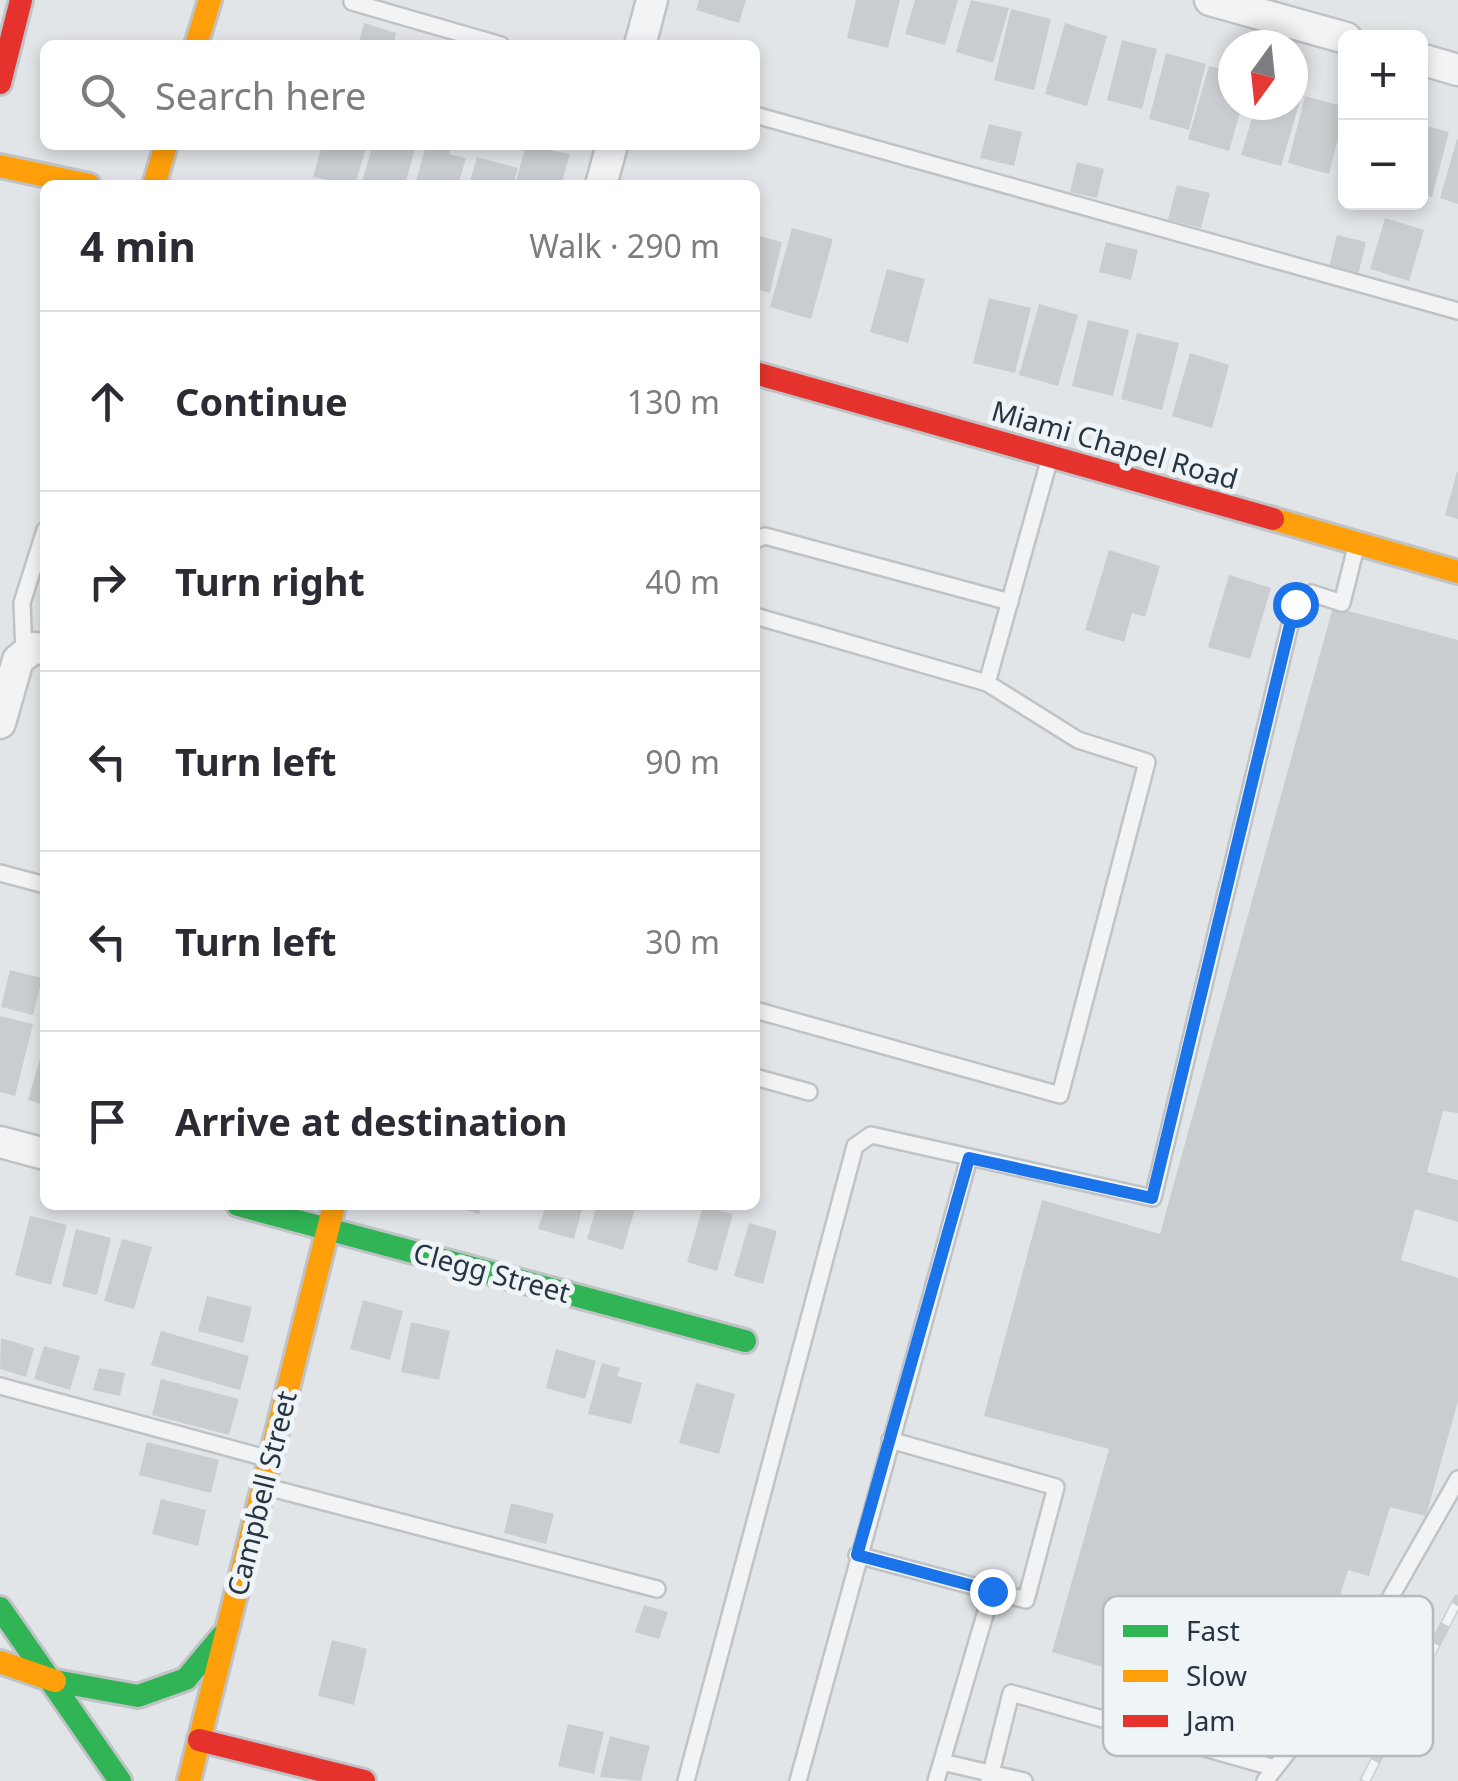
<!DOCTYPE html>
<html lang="en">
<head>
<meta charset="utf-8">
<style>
	:root { --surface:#fff; --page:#f2f2f3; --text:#2b2b33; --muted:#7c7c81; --line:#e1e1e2 }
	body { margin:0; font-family:"Noto Sans",sans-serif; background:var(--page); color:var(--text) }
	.controls { position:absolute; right:30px; top:30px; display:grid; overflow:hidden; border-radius:15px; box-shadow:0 5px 15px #0003 }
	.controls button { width:90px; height:90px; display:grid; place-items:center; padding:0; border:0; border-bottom:2px solid var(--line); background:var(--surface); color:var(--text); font:50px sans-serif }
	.compass { position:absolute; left:1218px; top:30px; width:90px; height:90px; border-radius:50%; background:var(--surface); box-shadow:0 5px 15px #0003; rotate:195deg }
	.stop { position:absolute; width:30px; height:30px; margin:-22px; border:8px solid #1a73e8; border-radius:50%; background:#fff }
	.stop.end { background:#1a73e8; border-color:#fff; box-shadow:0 2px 10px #0008 }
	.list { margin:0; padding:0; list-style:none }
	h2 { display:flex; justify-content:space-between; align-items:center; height:130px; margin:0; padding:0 40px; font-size:42px }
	h2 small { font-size:32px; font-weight:400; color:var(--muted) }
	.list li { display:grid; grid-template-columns:65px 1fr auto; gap:30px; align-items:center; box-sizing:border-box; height:180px; padding:0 40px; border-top:2px solid var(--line) }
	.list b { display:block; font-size:38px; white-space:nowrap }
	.list em { font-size:32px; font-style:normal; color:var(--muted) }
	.icon { flex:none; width:55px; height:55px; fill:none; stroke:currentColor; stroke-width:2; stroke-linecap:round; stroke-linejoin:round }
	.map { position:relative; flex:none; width:1458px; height:1781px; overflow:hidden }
	.search { position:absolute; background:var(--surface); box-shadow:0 5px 15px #0003; left:40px; top:40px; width:720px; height:110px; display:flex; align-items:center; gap:25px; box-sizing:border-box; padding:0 35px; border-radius:15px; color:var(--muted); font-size:38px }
	.panel { position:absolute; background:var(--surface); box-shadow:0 5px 15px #0003; left:40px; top:180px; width:720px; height:1030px; border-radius:15px }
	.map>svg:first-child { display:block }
</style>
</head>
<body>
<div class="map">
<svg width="1458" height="1781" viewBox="0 0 1458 1781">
	<rect width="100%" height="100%" fill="#e2e5e8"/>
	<g fill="#cacdd0">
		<path d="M699 0H746L739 23 696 10Z"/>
		<path d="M856 0H900L888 48 847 38Z"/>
		<path d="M915 0H958L945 45 905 34Z"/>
		<path d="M971 0 1009 8 993 63 956 52Z"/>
		<path d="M1011 9 1051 19 1034 90 994 80Z"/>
		<path d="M364 23 396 33 393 45H358Z"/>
		<path d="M1065 23 1107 36 1087 106 1045 94Z"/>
		<path d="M1122 40 1157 49 1142 109 1107 100Z"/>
		<path d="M1166 53 1206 64 1189 130 1149 119Z"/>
		<path d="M1209 66 1233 72V105H1242L1229 151 1188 139Z"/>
		<path d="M1293 92 1302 94 1281 166 1241 155 1256 105H1293Z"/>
		<path d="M1305 96 1346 107 1329 174 1288 163Z"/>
		<path d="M989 124 1022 132 1014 166 980 158Z"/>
		<path d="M1420 124 1449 132 1432 197 1420 194Z"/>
		<path d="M1457 139H1458V204L1440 198Z"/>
		<path d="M322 145H367L355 185 313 177Z"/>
		<path d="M373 145H416L405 185H361Z"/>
		<path d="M426 145H451L449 154 466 158 458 185H415Z"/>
		<path d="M526 145 570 154 561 185H515Z"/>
		<path d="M477 157 518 168 513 185H469Z"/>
		<path d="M1077 162 1104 169 1097 198 1070 192Z"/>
		<path d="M1177 185 1210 193 1201 228 1168 220Z"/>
		<path d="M1385 218 1424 230 1409 281 1370 269Z"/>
		<path d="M792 228 833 239 811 319 770 307Z"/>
		<path d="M755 235 782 242 770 293 755 289Z"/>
		<path d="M1337 235 1366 242 1357 279 1328 271Z"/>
		<path d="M1106 242 1138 250 1131 280 1099 272Z"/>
		<path d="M887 269 925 279 908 343 870 332Z"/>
		<path d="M989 298 1031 308 1015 373 973 363Z"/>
		<path d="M1039 304 1078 315 1058 386 1019 375Z"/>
		<path d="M1088 320 1129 330 1113 396 1072 386Z"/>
		<path d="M1137 333 1179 343 1162 410 1121 399Z"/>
		<path d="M1190 353 1229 365 1212 428 1172 416Z"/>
		<path d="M1457 472H1458V519L1445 515Z"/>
		<path d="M1109 550 1160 566 1145 617 1132 613 1124 642 1085 630Z"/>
		<path d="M1229 575 1271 588 1250 659 1208 647Z"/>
		<path d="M1333 607 1458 640V1113L1443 1111 1427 1172 1458 1180V1222L1415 1209 1401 1260 1458 1278V1401L1426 1516 1390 1507 1369 1576 1348 1570 1327 1637 1298 1629 1274 1718 1052 1652 1109 1449 984 1416 1042 1200 1160 1234Z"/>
		<path d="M10 970 42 978 33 1015 1 1007Z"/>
		<path d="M0 1016 33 1024 15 1096 0 1092Z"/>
		<path d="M44 1046H45V1105L28 1100Z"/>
		<path d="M450 1205H482L479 1214Z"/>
		<path d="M546 1205H583L574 1239 538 1229Z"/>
		<path d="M597 1205H636L623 1250 587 1239Z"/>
		<path d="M703 1206 733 1214 717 1271 687 1262Z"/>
		<path d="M30 1216 67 1225 51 1285 15 1275Z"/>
		<path d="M749 1223 777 1231 763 1284 734 1276Z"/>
		<path d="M76 1229 111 1238 97 1295 62 1286Z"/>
		<path d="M122 1239 152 1247 134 1309 104 1301Z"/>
		<path d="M207 1296 252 1307 243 1343 198 1331Z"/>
		<path d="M363 1300 403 1311 390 1360 350 1349Z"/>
		<path d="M411 1322 450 1331 439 1380 401 1372Z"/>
		<path d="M161 1331 249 1356 240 1390 151 1365Z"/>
		<path d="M1 1338 34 1348 26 1377 0 1369Z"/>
		<path d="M44 1346 80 1356 70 1390 34 1379Z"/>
		<path d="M556 1349 596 1361 585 1399 546 1388Z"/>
		<path d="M602 1363 620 1368 617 1376 642 1383 631 1424 588 1414Z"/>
		<path d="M99 1368 125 1373 120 1396 93 1390Z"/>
		<path d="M161 1379 239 1399 229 1435 152 1415Z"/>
		<path d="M696 1383 735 1394 719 1454 679 1443Z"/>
		<path d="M147 1442 219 1460 211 1493 139 1475Z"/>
		<path d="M161 1499 206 1510 198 1546 152 1534Z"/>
		<path d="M511 1503 554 1514 546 1544 504 1533Z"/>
		<path d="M644 1605 668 1612 659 1639 635 1632Z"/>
		<path d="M332 1640 367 1649 354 1705 318 1696Z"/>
		<path d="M568 1724 604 1732 594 1774 558 1766Z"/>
		<path d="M610 1736 650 1746 641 1781 600 1777Z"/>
	</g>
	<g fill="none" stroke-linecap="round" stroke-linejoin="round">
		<defs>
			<g id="lane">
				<path d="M352 2 501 45"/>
				<path d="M755 115 1458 311"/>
				<path d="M755 540 765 536 1010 602"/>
				<path d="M755 616 987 683"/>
				<path d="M24 652 22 603 45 530"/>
				<path d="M0 873 45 885"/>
				<path d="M755 1010 1060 1095 1147 762 1078 740 987 683 1049 461"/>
				<path d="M755 1077 809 1092"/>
				<path d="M0 1386 266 1458"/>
				<path d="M890 1440 1056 1487 1026 1600 992 1591"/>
				<path d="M267 1487 657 1589"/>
				<path d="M857 1555 992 1591 936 1781"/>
				<path d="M942 1762 1024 1781"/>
				<path d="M686 1781 855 1146 871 1135 1153 1198 1295 604 1311 593 1342 603 1356 547"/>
				<path d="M798 1781 969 1158"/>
				<path d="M989 1781 1011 1693 1275 1768"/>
				<path d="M1265 1781 1341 1684 1458 1479"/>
			</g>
			<g id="street">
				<path d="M1210 0 1346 38"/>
				<path d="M640 45 652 0"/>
				<path d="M1420 59 1458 70"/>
				<path d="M601 185 612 145"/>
				<path d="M0 723 18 660 33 648 45 649"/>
				<path d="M0 1142 45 1154"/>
			</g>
			<g id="fast">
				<path d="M238 1205 745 1341"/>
				<path d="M0 1608 120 1781"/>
				<path d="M55 1681 138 1696 186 1679 222 1636"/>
			</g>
			<g id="slow">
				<path d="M196 45 210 0"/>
				<path d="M0 166 89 185"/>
				<path d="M154 185 166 145"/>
				<path d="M1273 519 1458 572"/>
				<path d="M0 1662 55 1681"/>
				<path d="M189 1781 334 1205"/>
			</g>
			<g id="jam">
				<path d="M0 83 21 0"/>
				<path d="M755 373 1273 519"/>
				<path d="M199 1740 364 1781"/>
			</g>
		</defs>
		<use href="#lane" stroke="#c0c3c6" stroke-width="20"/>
		<use href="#street" stroke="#c0c3c6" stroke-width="35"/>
		<use href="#fast" stroke="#c0c3c6" stroke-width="28"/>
		<use href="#slow" stroke="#c0c3c6" stroke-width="28"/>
		<use href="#jam" stroke="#c0c3c6" stroke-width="28"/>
		<use href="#lane" stroke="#f2f3f4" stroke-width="15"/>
		<use href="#street" stroke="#f2f3f4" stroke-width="30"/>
		<use href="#fast" stroke="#30b455" stroke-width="22"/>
		<use href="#slow" stroke="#ff9f0a" stroke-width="22"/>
		<use href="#jam" stroke="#e5322d" stroke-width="22"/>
		<defs>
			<path id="rail" d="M1365 1781 1458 1600"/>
		</defs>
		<use href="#rail" stroke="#cbcdcf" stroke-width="11"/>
		<use href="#rail" stroke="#eff4f7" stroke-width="8" stroke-dasharray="22" stroke-linecap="butt"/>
	</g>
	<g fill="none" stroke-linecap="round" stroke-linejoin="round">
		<path stroke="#1a73e8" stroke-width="12" d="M992 1591 857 1555 969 1158 1152 1198 1295 604"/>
	</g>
	<g text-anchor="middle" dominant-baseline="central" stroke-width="10" stroke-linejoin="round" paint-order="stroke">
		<g font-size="28" fill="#273543" stroke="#eff4f7">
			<text transform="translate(1115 444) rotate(16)">Miami Chapel Road</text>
			<text transform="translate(492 1272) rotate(15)">Clegg Street</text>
			<text transform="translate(261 1493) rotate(-76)">Campbell Street</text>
		</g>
	</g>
	<rect x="1103" y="1596" width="330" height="160" rx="15" fill="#eff4f7" stroke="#b3bbc1" stroke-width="2.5"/>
	<rect x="1123" y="1625" width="45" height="12" fill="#30b455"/>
	<rect x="1123" y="1670" width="45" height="12" fill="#ff9f0a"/>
	<rect x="1123" y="1715" width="45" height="12" fill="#e5322d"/>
	<g font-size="28" fill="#273543">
		<text x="1186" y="1641">Fast</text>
		<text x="1186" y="1686">Slow</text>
		<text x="1186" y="1731">Jam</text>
	</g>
</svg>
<div class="controls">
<button>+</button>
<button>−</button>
</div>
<svg class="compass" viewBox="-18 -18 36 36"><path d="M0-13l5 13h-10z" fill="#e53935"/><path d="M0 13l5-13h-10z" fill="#7c7c81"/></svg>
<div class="stop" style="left:1295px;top:604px"></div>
<div class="stop end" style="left:992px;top:1591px"></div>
<div class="search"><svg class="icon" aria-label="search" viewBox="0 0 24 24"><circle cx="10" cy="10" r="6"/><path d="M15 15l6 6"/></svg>Search here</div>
<section class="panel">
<h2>4 min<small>Walk · 290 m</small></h2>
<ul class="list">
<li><svg class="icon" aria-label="ahead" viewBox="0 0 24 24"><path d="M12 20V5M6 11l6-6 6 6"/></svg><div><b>Continue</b></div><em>130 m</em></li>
<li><svg class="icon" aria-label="right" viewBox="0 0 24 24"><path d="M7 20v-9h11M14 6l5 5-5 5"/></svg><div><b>Turn right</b></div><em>40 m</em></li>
<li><svg class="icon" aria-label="left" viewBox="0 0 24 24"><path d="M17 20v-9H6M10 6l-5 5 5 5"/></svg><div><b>Turn left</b></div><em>90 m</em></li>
<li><svg class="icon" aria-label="left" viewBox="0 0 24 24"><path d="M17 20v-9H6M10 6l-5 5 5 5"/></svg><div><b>Turn left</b></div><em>30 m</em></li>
<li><svg class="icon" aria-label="arrive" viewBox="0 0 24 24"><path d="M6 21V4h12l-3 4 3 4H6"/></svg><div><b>Arrive at destination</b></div></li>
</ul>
</section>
</div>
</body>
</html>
